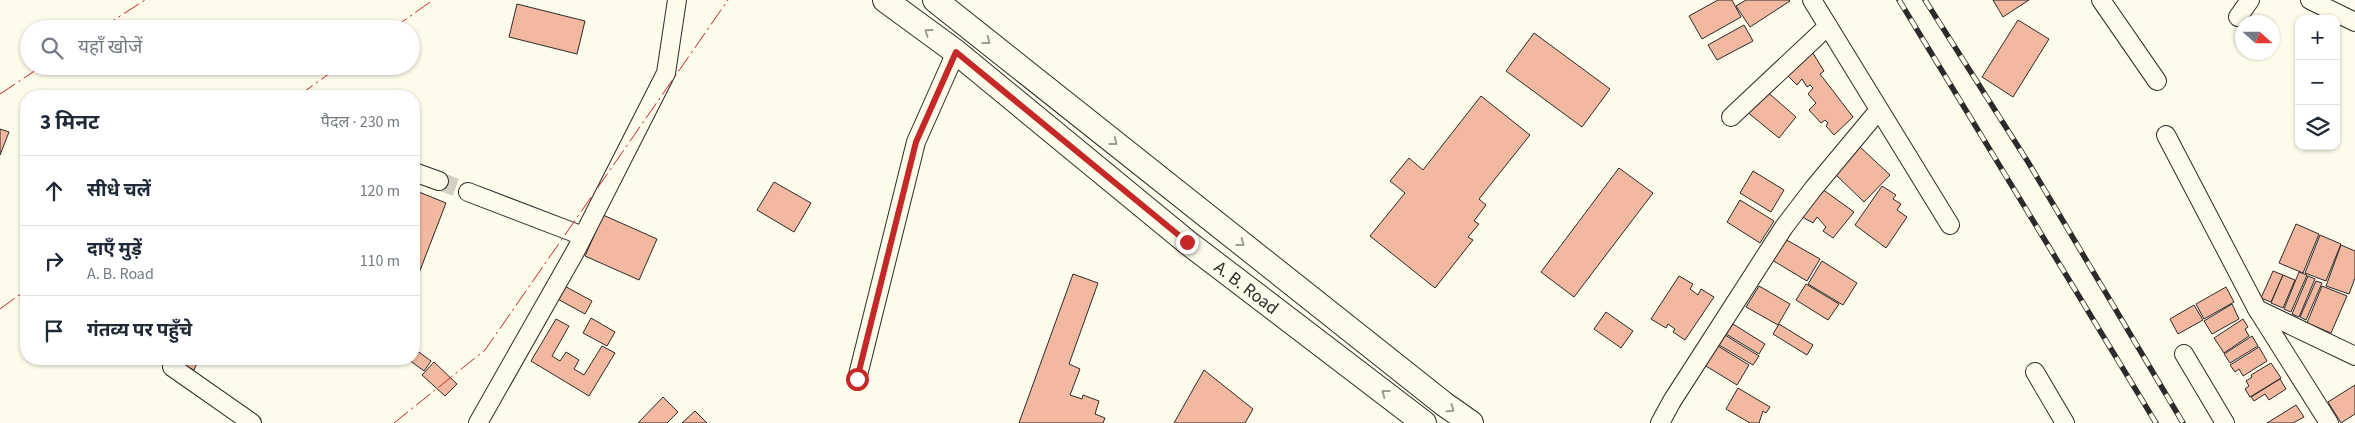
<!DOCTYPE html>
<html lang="hi">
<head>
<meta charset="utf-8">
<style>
	:root { --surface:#fff; --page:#f2f2f3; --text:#1f2937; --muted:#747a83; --line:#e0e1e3 }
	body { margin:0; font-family:"Source Sans 3","Noto Sans Devanagari",sans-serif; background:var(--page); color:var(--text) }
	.controls { position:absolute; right:15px; top:15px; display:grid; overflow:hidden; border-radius:10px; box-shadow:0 1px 4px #0004 }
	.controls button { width:45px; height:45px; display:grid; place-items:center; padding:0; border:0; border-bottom:1px solid var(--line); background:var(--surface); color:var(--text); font:25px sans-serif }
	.compass { position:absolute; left:2235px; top:15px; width:45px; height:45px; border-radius:50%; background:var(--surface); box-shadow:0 1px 4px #0004; rotate:111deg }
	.stop { position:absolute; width:15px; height:15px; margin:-11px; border:4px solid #c62828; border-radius:50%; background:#fff }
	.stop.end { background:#c62828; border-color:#fff; box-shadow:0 1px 5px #0008 }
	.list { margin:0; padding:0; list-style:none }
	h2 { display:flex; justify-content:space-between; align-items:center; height:65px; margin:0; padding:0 20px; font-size:21px }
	h2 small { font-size:16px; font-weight:400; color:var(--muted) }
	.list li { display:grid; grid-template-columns:32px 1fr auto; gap:15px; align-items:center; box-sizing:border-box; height:70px; padding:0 20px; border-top:1px solid var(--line) }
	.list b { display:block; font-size:19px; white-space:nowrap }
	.list p { margin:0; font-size:16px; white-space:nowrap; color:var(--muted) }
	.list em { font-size:16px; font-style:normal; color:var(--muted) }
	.icon { flex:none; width:28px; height:28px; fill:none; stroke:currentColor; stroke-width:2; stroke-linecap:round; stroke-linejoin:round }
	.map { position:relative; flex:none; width:2355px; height:423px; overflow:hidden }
	.search { position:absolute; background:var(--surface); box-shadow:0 1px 4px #0004; left:20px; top:20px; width:400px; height:55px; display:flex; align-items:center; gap:12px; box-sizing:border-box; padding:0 18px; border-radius:28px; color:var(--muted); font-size:19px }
	.panel { position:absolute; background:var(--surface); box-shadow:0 1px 4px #0004; left:20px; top:90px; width:400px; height:275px; border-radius:20px }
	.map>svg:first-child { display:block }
</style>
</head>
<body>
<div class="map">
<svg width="2355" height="423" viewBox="0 0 2355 423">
	<rect width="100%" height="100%" fill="#fdfbea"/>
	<g fill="#f2b8a0" stroke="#2b2b2b">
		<path d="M1718 0H1732L1741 17 1702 39 1689 16Z"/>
		<path d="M1746 0H1789L1790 1 1750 27 1736 6Z"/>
		<path d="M1993 0H2029L2003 17Z"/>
		<path d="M517 4 585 21 577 54 509 37Z"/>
		<path d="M2018 20 2049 39 2013 97 1982 77Z"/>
		<path d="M1744 25 1753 41 1717 60 1708 45Z"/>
		<path d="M1534 33 1610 89 1582 127 1506 71Z"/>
		<path d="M1811 50 1824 71 1820 74 1853 117 1834 135 1826 126 1828 123 1825 120 1821 123 1809 110 1816 103 1808 94 1813 88 1810 85 1807 87 1802 79 1797 85 1787 75Z"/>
		<path d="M1764 89 1796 117 1779 138 1746 111Z"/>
		<path d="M1481 96 1530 135 1479 199 1486 205 1474 221 1479 224 1468 237 1473 240 1435 288 1370 236 1405 193 1390 181 1409 158 1423 170Z"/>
		<path d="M0 129 9 132 0 155Z"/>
		<path d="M1859 146 1890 175 1864 202 1834 173Z"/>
		<path d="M1619 168 1653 193 1574 297 1541 272Z"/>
		<path d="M1753 171 1784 190 1771 212 1740 193Z"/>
		<path d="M774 182 811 203 794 232 757 210Z"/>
		<path d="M1818 186 1854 212 1833 238 1823 231 1826 227 1817 217 1813 223 1797 214Z"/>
		<path d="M1882 186 1896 195 1893 199 1901 204 1897 210 1907 217 1886 248 1855 225Z"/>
		<path d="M414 190 446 203 414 286Z"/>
		<path d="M1740 200 1774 221 1760 243 1727 222Z"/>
		<path d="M603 215 657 239 639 280 585 256Z"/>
		<path d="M2296 224 2319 234 2303 273 2279 263Z"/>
		<path d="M2320 235 2341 244 2326 281 2305 273Z"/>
		<path d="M1785 239 1820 259 1807 281 1772 260Z"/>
		<path d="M2341 245 2355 251V278L2349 294 2326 286Z"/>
		<path d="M1822 261 1857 283 1843 305 1808 284Z"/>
		<path d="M2273 271 2283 275 2271 302 2261 298Z"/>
		<path d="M2299 272 2307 275 2291 312 2284 309Z"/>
		<path d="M1073 274 1098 283 1069 364 1080 369 1070 395 1082 399 1083 395 1099 401 1095 414 1105 418 1103 423H1019Z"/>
		<path d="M2283 275 2295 280 2283 308 2271 303Z"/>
		<path d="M1679 276 1693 284 1690 289 1698 295 1701 289 1714 297 1685 340 1673 332 1675 329 1668 324 1666 328 1651 319Z"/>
		<path d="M2308 276 2315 279 2299 317 2292 314Z"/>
		<path d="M2316 281 2322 283 2306 320 2300 317Z"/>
		<path d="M561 284 592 301 585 314 554 297Z"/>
		<path d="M1806 284 1839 304 1828 320 1796 300Z"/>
		<path d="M1759 286 1790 304 1778 325 1746 307Z"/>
		<path d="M2322 286 2347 296 2331 333 2307 323Z"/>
		<path d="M2226 287 2234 302 2204 319 2196 304Z"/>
		<path d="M2232 304 2239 319 2212 334 2204 321Z"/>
		<path d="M2194 305 2203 320 2178 334 2170 319Z"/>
		<path d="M1606 312 1633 331 1621 348 1594 329Z"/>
		<path d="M591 318 615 332 607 346 583 333Z"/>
		<path d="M556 319 569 326 552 356 560 361 566 352 579 360 574 369 584 375 602 346 615 353 589 396 531 361Z"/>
		<path d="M2243 319 2248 327 2245 329 2249 336 2224 353 2214 338Z"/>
		<path d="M1733 324 1765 344 1759 354 1726 334Z"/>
		<path d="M1779 324 1813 345 1807 355 1773 334Z"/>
		<path d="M1725 335 1759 356 1753 365 1719 345Z"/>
		<path d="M2252 336 2258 346 2230 363 2224 354Z"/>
		<path d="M1713 343 1749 365 1737 385 1701 363Z"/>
		<path d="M2259 347 2267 361 2243 376 2239 369 2235 372 2230 365Z"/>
		<path d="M416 350 431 361 424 371 409 360 414 359Z"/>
		<path d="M172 359H199L194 370 172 361Z"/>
		<path d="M434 362 457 384 445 396 422 375Z"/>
		<path d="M2271 363 2281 378 2250 397 2245 389 2249 386 2246 381 2252 377 2251 375Z"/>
		<path d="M1204 370 1253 409 1245 423H1174Z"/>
		<path d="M2280 379 2286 389 2269 400 2265 394 2254 401 2251 397Z"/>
		<path d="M2355 385V414L2341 423 2328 402Z"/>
		<path d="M1738 388 1770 407 1766 413 1763 411 1759 423H1750L1726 409Z"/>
		<path d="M663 397 678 412 667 423H638Z"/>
		<path d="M2296 405 2304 417 2293 423H2267Z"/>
		<path d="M695 411 707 423H682Z"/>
	</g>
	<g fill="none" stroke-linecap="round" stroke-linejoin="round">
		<path stroke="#d3d1c4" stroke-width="18" stroke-dasharray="18 9" stroke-linecap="butt" d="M439 181 468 192"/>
		<defs>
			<g id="minor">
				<path d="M1812 0 1950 225"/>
				<path d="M2101 0 2157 81"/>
				<path d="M2310 0 2355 22"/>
				<path d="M2238 17 2250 0"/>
				<path d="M1731 117 1828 26"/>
				<path d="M2166 135 2257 309 2329 423"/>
				<path d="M414 172 439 181"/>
				<path d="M468 192 583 236"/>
				<path d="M2257 309 2355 356"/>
				<path d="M2184 354 2225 423"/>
				<path d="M172 367 252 423"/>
				<path d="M2035 372 2065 423"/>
				<path d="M857 379 916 142 956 52"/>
				<path d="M478 423 575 252 666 73 677 0"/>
				<path d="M1660 423 1672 401 1784 227 1813 189 1878 111"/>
			</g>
			<g id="secondary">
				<path id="s1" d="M885 0 956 52 1187 242 1424 423"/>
				<path d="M935 0 1444 404 1471 423"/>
			</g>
		</defs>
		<use href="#minor" stroke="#2b2b2b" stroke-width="20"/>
		<use href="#secondary" stroke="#2b2b2b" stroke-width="26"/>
		<use href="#minor" stroke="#fdfbea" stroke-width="18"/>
		<use href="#secondary" stroke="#fdfbea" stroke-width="24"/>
		<defs>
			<g id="rail">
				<path d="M1899 0 2156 423"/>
				<path d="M1925 0 2028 162 2183 423"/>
			</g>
		</defs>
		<use href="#rail" stroke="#2b2b2b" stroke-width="5.5"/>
		<use href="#rail" stroke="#fdfbea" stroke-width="4" stroke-dasharray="11" stroke-linecap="butt"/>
		<g stroke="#c62828" stroke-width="1" stroke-dasharray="18 4 2.5 4" stroke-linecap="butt">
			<path d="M100 29 145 0"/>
			<path d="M392 29 433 0"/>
			<path d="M0 94 42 66"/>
			<path d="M298 96 340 66"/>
			<path d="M0 309 26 290"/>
			<path d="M394 423 485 350 728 0"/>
		</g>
	</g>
	<defs><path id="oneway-chevron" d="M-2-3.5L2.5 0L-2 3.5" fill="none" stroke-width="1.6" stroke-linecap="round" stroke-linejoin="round" transform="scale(1.25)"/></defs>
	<g stroke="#9e9d94">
		<use href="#oneway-chevron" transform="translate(928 32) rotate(-144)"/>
		<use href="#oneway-chevron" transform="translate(987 41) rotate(38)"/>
		<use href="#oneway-chevron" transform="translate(1114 142) rotate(38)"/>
		<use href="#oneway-chevron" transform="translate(1241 243) rotate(38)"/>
		<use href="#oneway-chevron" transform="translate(1385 393) rotate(-143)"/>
		<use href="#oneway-chevron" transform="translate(1451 409) rotate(35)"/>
	</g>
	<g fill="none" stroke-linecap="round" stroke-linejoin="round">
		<path stroke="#c62828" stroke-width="6" d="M857 379 916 142 956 52 1187 242"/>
	</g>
	<g text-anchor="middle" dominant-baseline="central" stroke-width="4" stroke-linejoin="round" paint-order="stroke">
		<g font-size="18" fill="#2b2b2b" stroke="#fdfbea">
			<text stroke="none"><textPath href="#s1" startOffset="462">A. B. Road</textPath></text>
		</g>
	</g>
</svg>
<div class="controls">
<button>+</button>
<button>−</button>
<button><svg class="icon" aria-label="layers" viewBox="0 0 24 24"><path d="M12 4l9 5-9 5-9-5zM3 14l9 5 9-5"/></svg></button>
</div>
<svg class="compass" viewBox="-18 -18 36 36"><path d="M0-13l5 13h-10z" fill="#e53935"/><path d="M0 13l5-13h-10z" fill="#747a83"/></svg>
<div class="stop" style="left:857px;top:379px"></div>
<div class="stop end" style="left:1187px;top:242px"></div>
<div class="search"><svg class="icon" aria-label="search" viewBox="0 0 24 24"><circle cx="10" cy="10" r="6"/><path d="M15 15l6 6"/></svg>यहाँ खोजें</div>
<section class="panel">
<h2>3 मिनट<small>पैदल · 230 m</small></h2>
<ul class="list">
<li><svg class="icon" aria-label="ahead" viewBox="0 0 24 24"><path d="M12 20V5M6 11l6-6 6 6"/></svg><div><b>सीधे चलें</b></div><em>120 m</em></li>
<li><svg class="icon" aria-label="right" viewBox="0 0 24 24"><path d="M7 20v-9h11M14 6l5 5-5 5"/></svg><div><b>दाएँ मुड़ें</b><p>A. B. Road</p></div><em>110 m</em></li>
<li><svg class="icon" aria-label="arrive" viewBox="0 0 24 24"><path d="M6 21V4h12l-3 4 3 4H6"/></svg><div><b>गंतव्य पर पहुँचे</b></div></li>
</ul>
</section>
</div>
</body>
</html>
